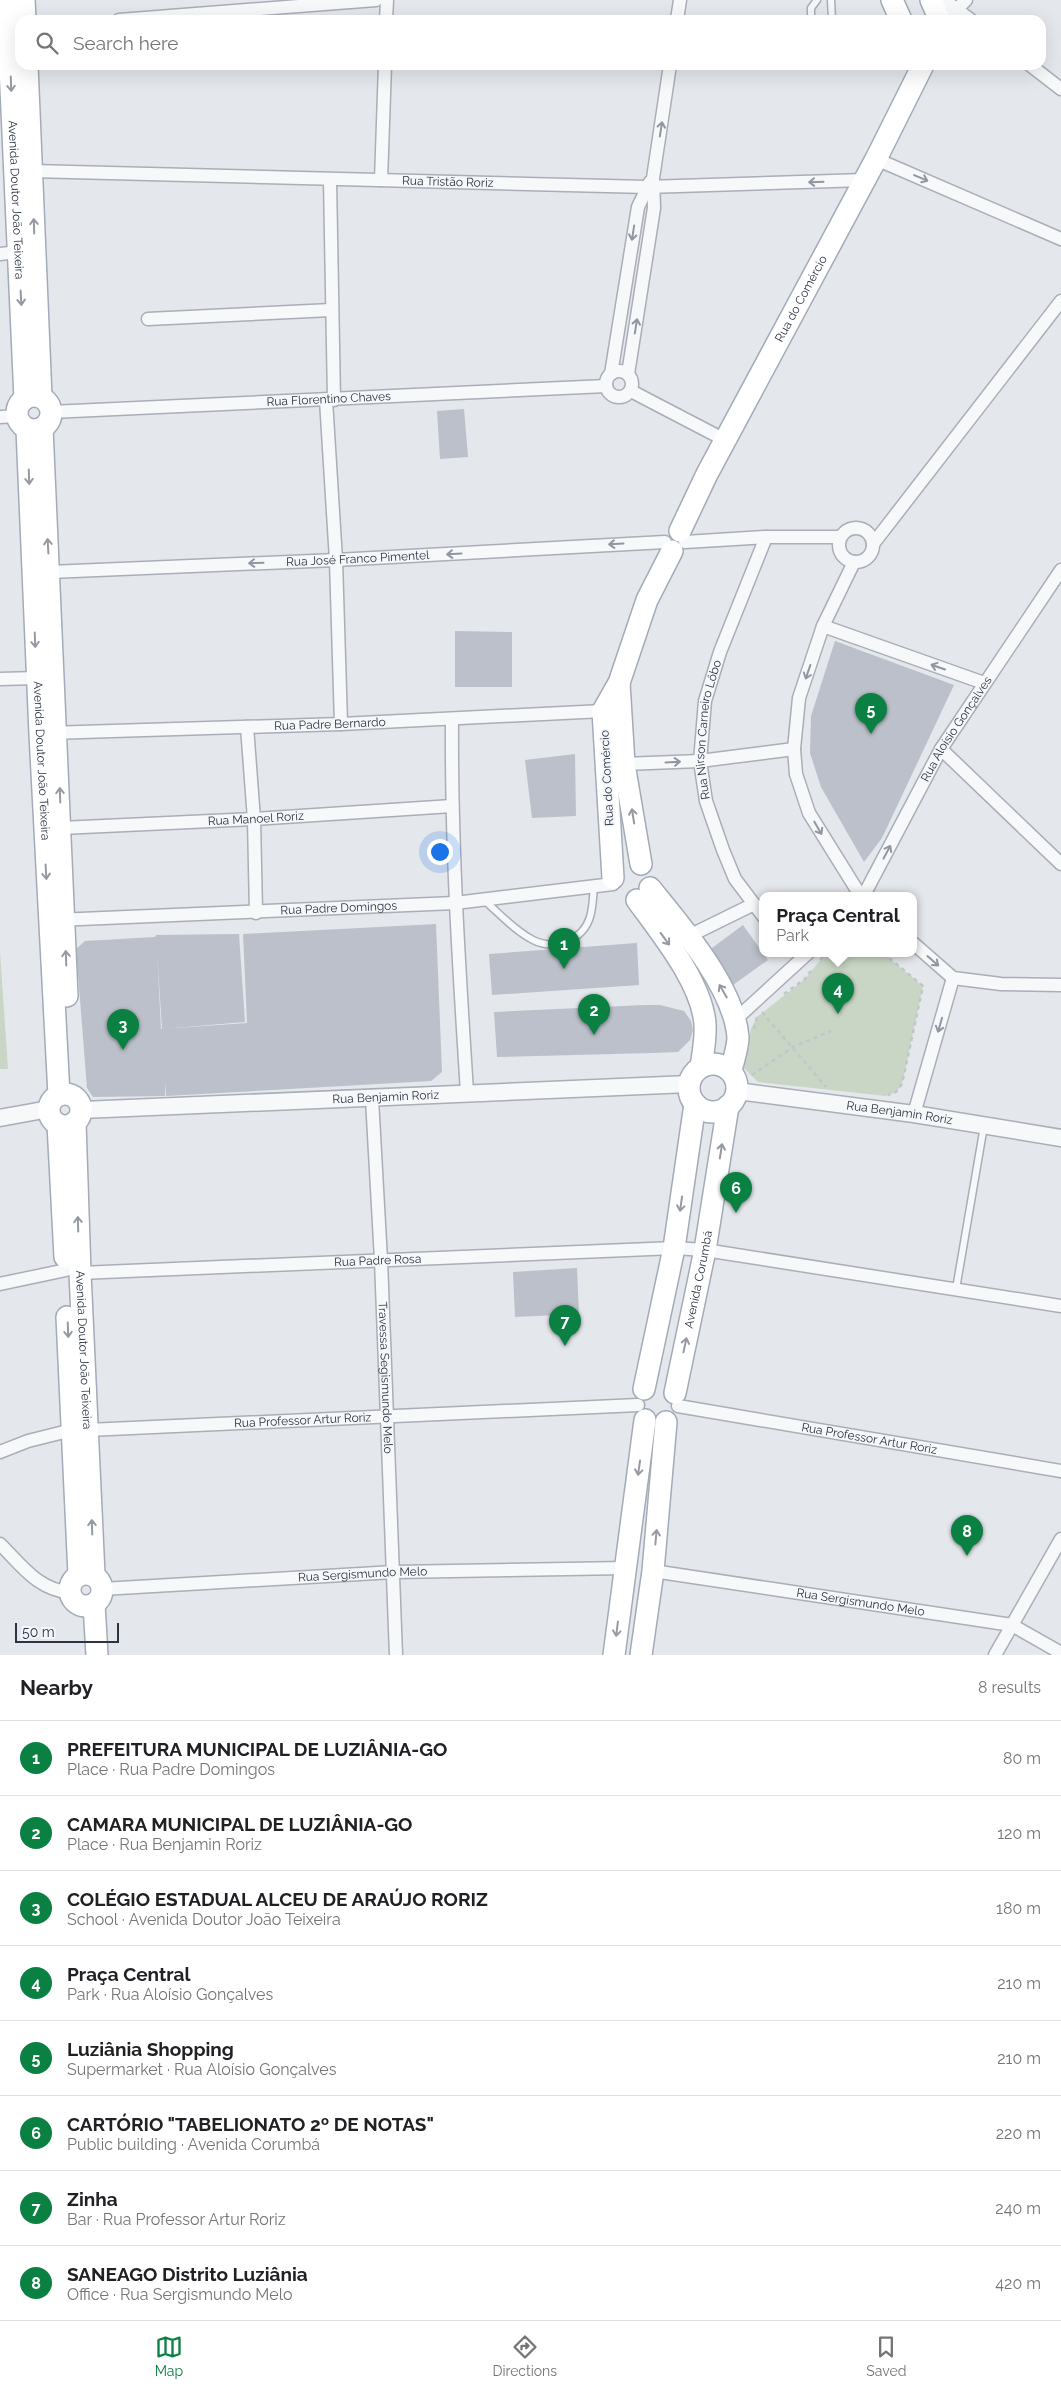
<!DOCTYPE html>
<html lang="en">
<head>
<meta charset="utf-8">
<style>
	:root { --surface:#fff; --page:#f2f2f2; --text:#202124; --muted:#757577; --line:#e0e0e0; --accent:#0b8043 }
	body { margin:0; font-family:Raleway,sans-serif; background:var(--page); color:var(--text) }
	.scale { position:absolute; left:15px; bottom:12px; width:104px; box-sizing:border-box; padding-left:5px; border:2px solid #2b3445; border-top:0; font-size:14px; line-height:18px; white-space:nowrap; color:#2b3445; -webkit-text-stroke:4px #f4f6f9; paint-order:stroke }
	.you { position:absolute; left:439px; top:851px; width:18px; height:18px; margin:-12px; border:4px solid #fff; border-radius:50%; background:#1a73e8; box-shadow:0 0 0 8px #1a73e833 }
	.badge { display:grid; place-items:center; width:32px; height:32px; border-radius:50%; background:var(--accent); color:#fff; font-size:16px; font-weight:700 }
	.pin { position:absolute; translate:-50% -41px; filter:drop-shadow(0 1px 2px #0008) }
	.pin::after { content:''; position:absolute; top:26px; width:18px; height:15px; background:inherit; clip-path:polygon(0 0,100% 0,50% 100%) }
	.popup { position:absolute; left:759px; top:892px; width:158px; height:65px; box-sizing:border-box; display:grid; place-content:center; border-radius:10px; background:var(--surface); filter:drop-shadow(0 1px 4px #0005); font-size:16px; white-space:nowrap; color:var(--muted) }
	.popup b { font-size:19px; color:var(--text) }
	.popup::after { content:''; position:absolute; left:50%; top:100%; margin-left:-10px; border:10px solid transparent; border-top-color:var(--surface) }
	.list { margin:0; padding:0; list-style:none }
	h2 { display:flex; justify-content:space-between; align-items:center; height:65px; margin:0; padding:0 20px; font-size:21px }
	h2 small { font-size:16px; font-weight:400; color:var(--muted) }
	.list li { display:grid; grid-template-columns:32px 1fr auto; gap:15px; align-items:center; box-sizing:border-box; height:75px; padding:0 20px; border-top:1px solid var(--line) }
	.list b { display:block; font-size:19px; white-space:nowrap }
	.list p { margin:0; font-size:16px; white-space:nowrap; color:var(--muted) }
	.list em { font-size:16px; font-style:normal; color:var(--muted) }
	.icon { flex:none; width:28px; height:28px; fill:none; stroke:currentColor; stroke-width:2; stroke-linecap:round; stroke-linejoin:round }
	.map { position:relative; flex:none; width:1061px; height:1655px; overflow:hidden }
	.search { position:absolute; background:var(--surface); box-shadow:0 5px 20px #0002; left:15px; right:15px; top:15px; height:55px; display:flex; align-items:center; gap:12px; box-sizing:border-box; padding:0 18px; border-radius:15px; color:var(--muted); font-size:19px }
	.sheet { height:665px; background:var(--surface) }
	nav { display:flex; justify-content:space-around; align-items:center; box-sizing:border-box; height:70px; border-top:1px solid var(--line); background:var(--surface); font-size:14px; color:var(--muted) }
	nav a { display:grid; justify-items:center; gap:2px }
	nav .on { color:var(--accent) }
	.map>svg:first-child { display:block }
</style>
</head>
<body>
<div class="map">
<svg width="1061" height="1655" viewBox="0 0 1061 1655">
	<rect width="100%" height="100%" fill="#e4e7ec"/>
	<g fill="#c9d6c5">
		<path d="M0 952 8 1069H0Z"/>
		<path d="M826 953H883L923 986 902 1084 896 1092 886 1096 758 1082 744 1068 751 1029 757 1017 805 979Z"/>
	</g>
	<g fill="#bbc0ca">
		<path d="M464 409 468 457 440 459 437 411Z"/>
		<path d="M455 631 512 632V687H455Z"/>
		<path d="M835 641 954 685 882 838 864 862 821 787 810 753 811 716Z"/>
		<path d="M575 754 576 816 532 818 525 760Z"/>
		<path d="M436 924 442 1072 431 1081 166 1096 165 1081V1096L93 1097 87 1088 76 949 85 941 155 937 156 935 239 934 245 1022 162 1029 157 951 161 1029 247 1023 243 934Z"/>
		<path d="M743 925 768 960 733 985 708 951Z"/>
		<path d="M637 943 639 985 492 995 489 954Z"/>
		<path d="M645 1005H660L684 1011 691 1021 693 1030 690 1040 678 1052 652 1053 497 1057 494 1012Z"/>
		<path d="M577 1268 579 1314 515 1317 513 1272Z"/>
	</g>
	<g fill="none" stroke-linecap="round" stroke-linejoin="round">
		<defs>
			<g id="service">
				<path d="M831 0 832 20"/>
				<path d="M811 20V8L817 0"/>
				<path d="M485 901C500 914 515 931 533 940 555 951 583 940 590 917 593 907 593 896 594 886"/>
				<path d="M956 1289 984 1126"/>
			</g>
			<g id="minor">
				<path d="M944 0 971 20"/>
				<path d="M119 20 376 0"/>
				<path d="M386 20 387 0"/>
				<path d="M677 20 680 0"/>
				<path d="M946 20 966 0"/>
				<path d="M1030 65 1061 89"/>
				<path d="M876 159 1061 239"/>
				<path id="s1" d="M32 171 647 187 865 180"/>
				<path d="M330 180 334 400"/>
				<path d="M381 180 385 65"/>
				<path d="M0 254 18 252"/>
				<path d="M148 319 331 310"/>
				<circle cx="619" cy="384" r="13"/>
				<path d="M611 374 638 207 650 182"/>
				<path d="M628 374 654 208 653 178 670 65"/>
				<path d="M631 391 725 440"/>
				<path d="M326 400 336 560 341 724"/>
				<path id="s2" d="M51 412 606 386"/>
				<path d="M0 417 17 416"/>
				<circle cx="856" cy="545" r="17"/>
				<path d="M685 542 766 537H840"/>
				<path d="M873 544 1061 301"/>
				<path d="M854 562 823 626 799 698 794 749 796 774 809 813 860 895"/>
				<path id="s3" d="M50 572 336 560 665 542"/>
				<path d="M823 626 984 683"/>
				<path d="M0 679 37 678"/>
				<path d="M452 719C451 844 459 968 467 1092"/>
				<path d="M247 727 254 819 256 913"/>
				<path id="s4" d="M49 733 341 724 603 711"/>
				<path d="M941 749 1061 864"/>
				<path d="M624 764 700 761 794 749"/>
				<path id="s5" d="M61 828 254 819 452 806"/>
				<path id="s6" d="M864 895 941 749 1061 570"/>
				<path id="s7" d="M763 916 735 879 723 850 706 801 700 761 705 701 720 652 766 537"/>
				<path id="s8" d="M57 920 455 903 613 884"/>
				<path d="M689 936 754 904"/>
				<path d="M913 943 953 978 1001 984 1061 985"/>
				<path d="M736 1019 808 953"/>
				<path id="s9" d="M372 1099 381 1260 396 1655"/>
				<path d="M914 1114 953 978"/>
				<path id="s10" d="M80 1273 674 1248 705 1250 1061 1306"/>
				<path d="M0 1284 66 1270"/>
				<path id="s11" d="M678 1406 1061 1471"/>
				<path id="s12" d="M88 1430 638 1405"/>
				<path d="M0 1452 28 1441 72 1430"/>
				<path d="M0 1544C23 1567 37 1589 71 1593"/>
				<path id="s13" d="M653 1571 1012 1625 1061 1653"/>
				<path id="s14" d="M102 1589 394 1572 625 1568"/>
				<path d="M995 1655 1061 1539"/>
			</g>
			<g id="tertiary">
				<path id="s15" d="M737 1091 914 1114 1061 1138"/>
				<path id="s16" d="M82 1110 689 1084"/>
				<path d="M0 1118 49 1109"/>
			</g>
			<g id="primary">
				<path id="s17" d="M7 0 25 399"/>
				<path d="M24 0 25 20"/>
				<path d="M892 0 901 20"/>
				<path d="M931 0 940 20"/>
				<path d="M27 65 41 397"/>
				<circle cx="34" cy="413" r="17"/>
				<path d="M42 428 67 996"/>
				<path id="s18" d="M27 429 40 734 59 1095"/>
				<path id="s19" d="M680 531 707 474 876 159 923 65"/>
				<path d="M619 683 624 764 641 864"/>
				<path d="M613 878 603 711 619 683 647 600 672 551"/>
				<path d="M650 888C681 926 734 987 738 1037 738 1048 733 1061 731 1071"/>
				<path d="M637 900C661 933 702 983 705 1024 706 1038 703 1053 701 1067"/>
				<circle cx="713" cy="1088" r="24"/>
				<circle cx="65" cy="1110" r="16"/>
				<path id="s20" d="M75 1122 80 1273 94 1575"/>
				<path d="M58 1124 65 1257"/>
				<path d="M67 1317 79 1575"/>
				<path d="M644 1389 674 1248 695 1104"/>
				<path id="s21" d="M675 1393 705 1250 728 1106"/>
				<circle cx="86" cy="1590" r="16"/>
				<path d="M94 1604 97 1655"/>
				<path d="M614 1655 645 1420"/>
				<path d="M641 1655 653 1571 666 1422"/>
			</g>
		</defs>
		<use href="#service" stroke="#a9aeb7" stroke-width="9"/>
		<use href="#minor" stroke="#a9aeb7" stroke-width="15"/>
		<use href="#tertiary" stroke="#a9aeb7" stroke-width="19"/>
		<use href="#primary" stroke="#a3abb8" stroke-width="24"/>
		<g stroke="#c2c5cb" stroke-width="2.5" stroke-dasharray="4 4" stroke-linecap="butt">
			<path d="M883 953 923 986 902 1084 896 1092 888 1095"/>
			<path d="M820 960 826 953"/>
			<path d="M784 994 805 979 813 968"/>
			<path d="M762 1012 826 1087"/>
			<path d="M754 1029 757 1017"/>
			<path d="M752 1075 793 1047 831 1031"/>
		</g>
		<use href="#service" stroke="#f7f8fa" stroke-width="6"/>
		<use href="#minor" stroke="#f7f8fa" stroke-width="12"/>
		<use href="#tertiary" stroke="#f7f8fa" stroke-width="16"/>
		<use href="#primary" stroke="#fff" stroke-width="21"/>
	</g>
	<defs><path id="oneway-shaft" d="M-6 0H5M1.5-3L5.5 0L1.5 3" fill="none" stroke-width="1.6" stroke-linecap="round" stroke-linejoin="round" transform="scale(1.25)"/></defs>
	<g stroke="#959aa2">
		<use href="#oneway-shaft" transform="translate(11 84) rotate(88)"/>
		<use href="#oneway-shaft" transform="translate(34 226) rotate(-92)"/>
		<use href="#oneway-shaft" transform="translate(21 298) rotate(87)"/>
		<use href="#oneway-shaft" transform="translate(29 477) rotate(88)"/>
		<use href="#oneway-shaft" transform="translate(48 546) rotate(-93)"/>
		<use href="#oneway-shaft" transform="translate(35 640) rotate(88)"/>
		<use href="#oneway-shaft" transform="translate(60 795) rotate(-92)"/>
		<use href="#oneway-shaft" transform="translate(633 816) rotate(-99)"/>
		<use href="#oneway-shaft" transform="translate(46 872) rotate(87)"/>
		<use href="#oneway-shaft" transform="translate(665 939) rotate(54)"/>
		<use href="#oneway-shaft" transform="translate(66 958) rotate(-92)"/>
		<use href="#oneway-shaft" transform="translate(723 991) rotate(-120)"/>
		<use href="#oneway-shaft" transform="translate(721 1151) rotate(-81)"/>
		<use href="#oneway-shaft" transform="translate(681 1204) rotate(98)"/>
		<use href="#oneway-shaft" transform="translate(78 1224) rotate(-92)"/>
		<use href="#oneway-shaft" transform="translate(68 1330) rotate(88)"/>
		<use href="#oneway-shaft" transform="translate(685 1345) rotate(-78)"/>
		<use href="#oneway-shaft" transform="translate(639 1468) rotate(98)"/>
		<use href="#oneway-shaft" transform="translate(92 1527) rotate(-92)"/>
		<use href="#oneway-shaft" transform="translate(656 1537) rotate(-85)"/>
		<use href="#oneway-shaft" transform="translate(617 1629) rotate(97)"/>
	</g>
	<g stroke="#9196a0">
		<use href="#oneway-shaft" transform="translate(661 129) rotate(-81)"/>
		<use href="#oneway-shaft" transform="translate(921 178) rotate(23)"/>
		<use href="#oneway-shaft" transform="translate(816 182) rotate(178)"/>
		<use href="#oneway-shaft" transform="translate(633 233) rotate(99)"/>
		<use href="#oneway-shaft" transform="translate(636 326) rotate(-81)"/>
		<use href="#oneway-shaft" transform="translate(616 544) rotate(177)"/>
		<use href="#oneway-shaft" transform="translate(454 554) rotate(177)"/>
		<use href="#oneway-shaft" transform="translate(256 563) rotate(178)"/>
		<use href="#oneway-shaft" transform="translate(938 667) rotate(-161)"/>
		<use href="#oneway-shaft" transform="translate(808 672) rotate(109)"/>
		<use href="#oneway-shaft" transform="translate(673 762) rotate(-3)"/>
		<use href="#oneway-shaft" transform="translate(818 828) rotate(60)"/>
		<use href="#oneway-shaft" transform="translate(887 852) rotate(-62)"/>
		<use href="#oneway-shaft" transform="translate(933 961) rotate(41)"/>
		<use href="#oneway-shaft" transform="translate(940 1025) rotate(106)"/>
	</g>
	<g text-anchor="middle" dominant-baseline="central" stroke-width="4" stroke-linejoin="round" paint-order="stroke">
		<g font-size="12" fill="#2b3445" stroke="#f4f6f9">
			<text stroke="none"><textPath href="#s1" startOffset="416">Rua Tristão Roriz</textPath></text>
			<text stroke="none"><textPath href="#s17" startOffset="200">Avenida Doutor João Teixeira</textPath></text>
			<text stroke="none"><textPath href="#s19" startOffset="262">Rua do Comércio</textPath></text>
			<text stroke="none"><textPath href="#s2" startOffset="278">Rua Florentino Chaves</textPath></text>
			<text stroke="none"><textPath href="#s3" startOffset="308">Rua José Franco Pimentel</textPath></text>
			<text stroke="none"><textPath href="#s4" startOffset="281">Rua Padre Bernardo</textPath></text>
			<text stroke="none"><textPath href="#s7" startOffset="202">Rua Nirson Carneiro Lôbo</textPath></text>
			<text stroke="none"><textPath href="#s6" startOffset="190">Rua Aloísio Gonçalves</textPath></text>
			<text stroke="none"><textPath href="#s18" startOffset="332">Avenida Doutor João Teixeira</textPath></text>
			<text transform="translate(607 778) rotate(-93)">Rua do Comércio</text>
			<text stroke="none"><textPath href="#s5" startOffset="195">Rua Manoel Roriz</textPath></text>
			<text stroke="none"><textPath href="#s8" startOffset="282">Rua Padre Domingos</textPath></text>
			<text stroke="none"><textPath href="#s16" startOffset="304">Rua Benjamin Roriz</textPath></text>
			<text stroke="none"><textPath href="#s15" startOffset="164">Rua Benjamin Roriz</textPath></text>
			<text stroke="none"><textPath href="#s10" startOffset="298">Rua Padre Rosa</textPath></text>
			<text stroke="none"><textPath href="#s21" startOffset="116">Avenida Corumbá</textPath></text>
			<text stroke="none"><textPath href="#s20" startOffset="228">Avenida Doutor João Teixeira</textPath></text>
			<text stroke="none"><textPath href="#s9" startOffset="279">Travessa Segismundo Melo</textPath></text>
			<text stroke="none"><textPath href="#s12" startOffset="215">Rua Professor Artur Roriz</textPath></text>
			<text stroke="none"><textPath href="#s11" startOffset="194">Rua Professor Artur Roriz</textPath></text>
			<text stroke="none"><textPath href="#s14" startOffset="261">Rua Sergismundo Melo</textPath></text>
			<text stroke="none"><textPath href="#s13" startOffset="210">Rua Sergismundo Melo</textPath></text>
		</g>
	</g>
</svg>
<div class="scale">50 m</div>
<div class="you"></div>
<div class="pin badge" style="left:564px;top:969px">1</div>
<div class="pin badge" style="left:594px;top:1035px">2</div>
<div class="pin badge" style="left:123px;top:1050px">3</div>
<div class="pin badge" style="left:838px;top:1014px">4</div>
<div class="popup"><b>Praça Central</b>Park</div>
<div class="pin badge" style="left:871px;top:734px">5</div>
<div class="pin badge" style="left:736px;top:1213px">6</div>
<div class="pin badge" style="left:565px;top:1346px">7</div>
<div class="pin badge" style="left:967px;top:1556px">8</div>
<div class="search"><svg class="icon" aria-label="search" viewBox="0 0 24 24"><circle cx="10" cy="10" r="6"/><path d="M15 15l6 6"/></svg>Search here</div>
</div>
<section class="sheet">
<h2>Nearby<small>8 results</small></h2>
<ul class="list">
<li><span class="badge">1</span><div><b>PREFEITURA MUNICIPAL DE LUZIÂNIA-GO</b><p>Place · Rua Padre Domingos</p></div><em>80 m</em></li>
<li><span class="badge">2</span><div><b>CAMARA MUNICIPAL DE LUZIÂNIA-GO</b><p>Place · Rua Benjamin Roriz</p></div><em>120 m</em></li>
<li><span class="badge">3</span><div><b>COLÉGIO ESTADUAL ALCEU DE ARAÚJO RORIZ</b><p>School · Avenida Doutor João Teixeira</p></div><em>180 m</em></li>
<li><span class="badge">4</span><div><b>Praça Central</b><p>Park · Rua Aloísio Gonçalves</p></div><em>210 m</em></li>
<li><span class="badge">5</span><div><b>Luziânia Shopping</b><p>Supermarket · Rua Aloísio Gonçalves</p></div><em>210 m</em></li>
<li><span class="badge">6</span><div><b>CARTÓRIO &quot;TABELIONATO 2º DE NOTAS&quot;</b><p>Public building · Avenida Corumbá</p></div><em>220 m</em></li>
<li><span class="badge">7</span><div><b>Zinha</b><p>Bar · Rua Professor Artur Roriz</p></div><em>240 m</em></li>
<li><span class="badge">8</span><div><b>SANEAGO Distrito Luziânia</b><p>Office · Rua Sergismundo Melo</p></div><em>420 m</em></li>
</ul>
</section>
<nav>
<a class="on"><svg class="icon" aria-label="map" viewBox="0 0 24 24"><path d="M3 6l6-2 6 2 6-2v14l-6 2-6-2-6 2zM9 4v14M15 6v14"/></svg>Map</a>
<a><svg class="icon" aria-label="directions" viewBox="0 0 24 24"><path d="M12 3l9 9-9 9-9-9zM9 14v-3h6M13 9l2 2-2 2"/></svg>Directions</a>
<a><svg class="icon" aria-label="saved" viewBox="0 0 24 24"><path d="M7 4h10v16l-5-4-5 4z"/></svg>Saved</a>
</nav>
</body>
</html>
